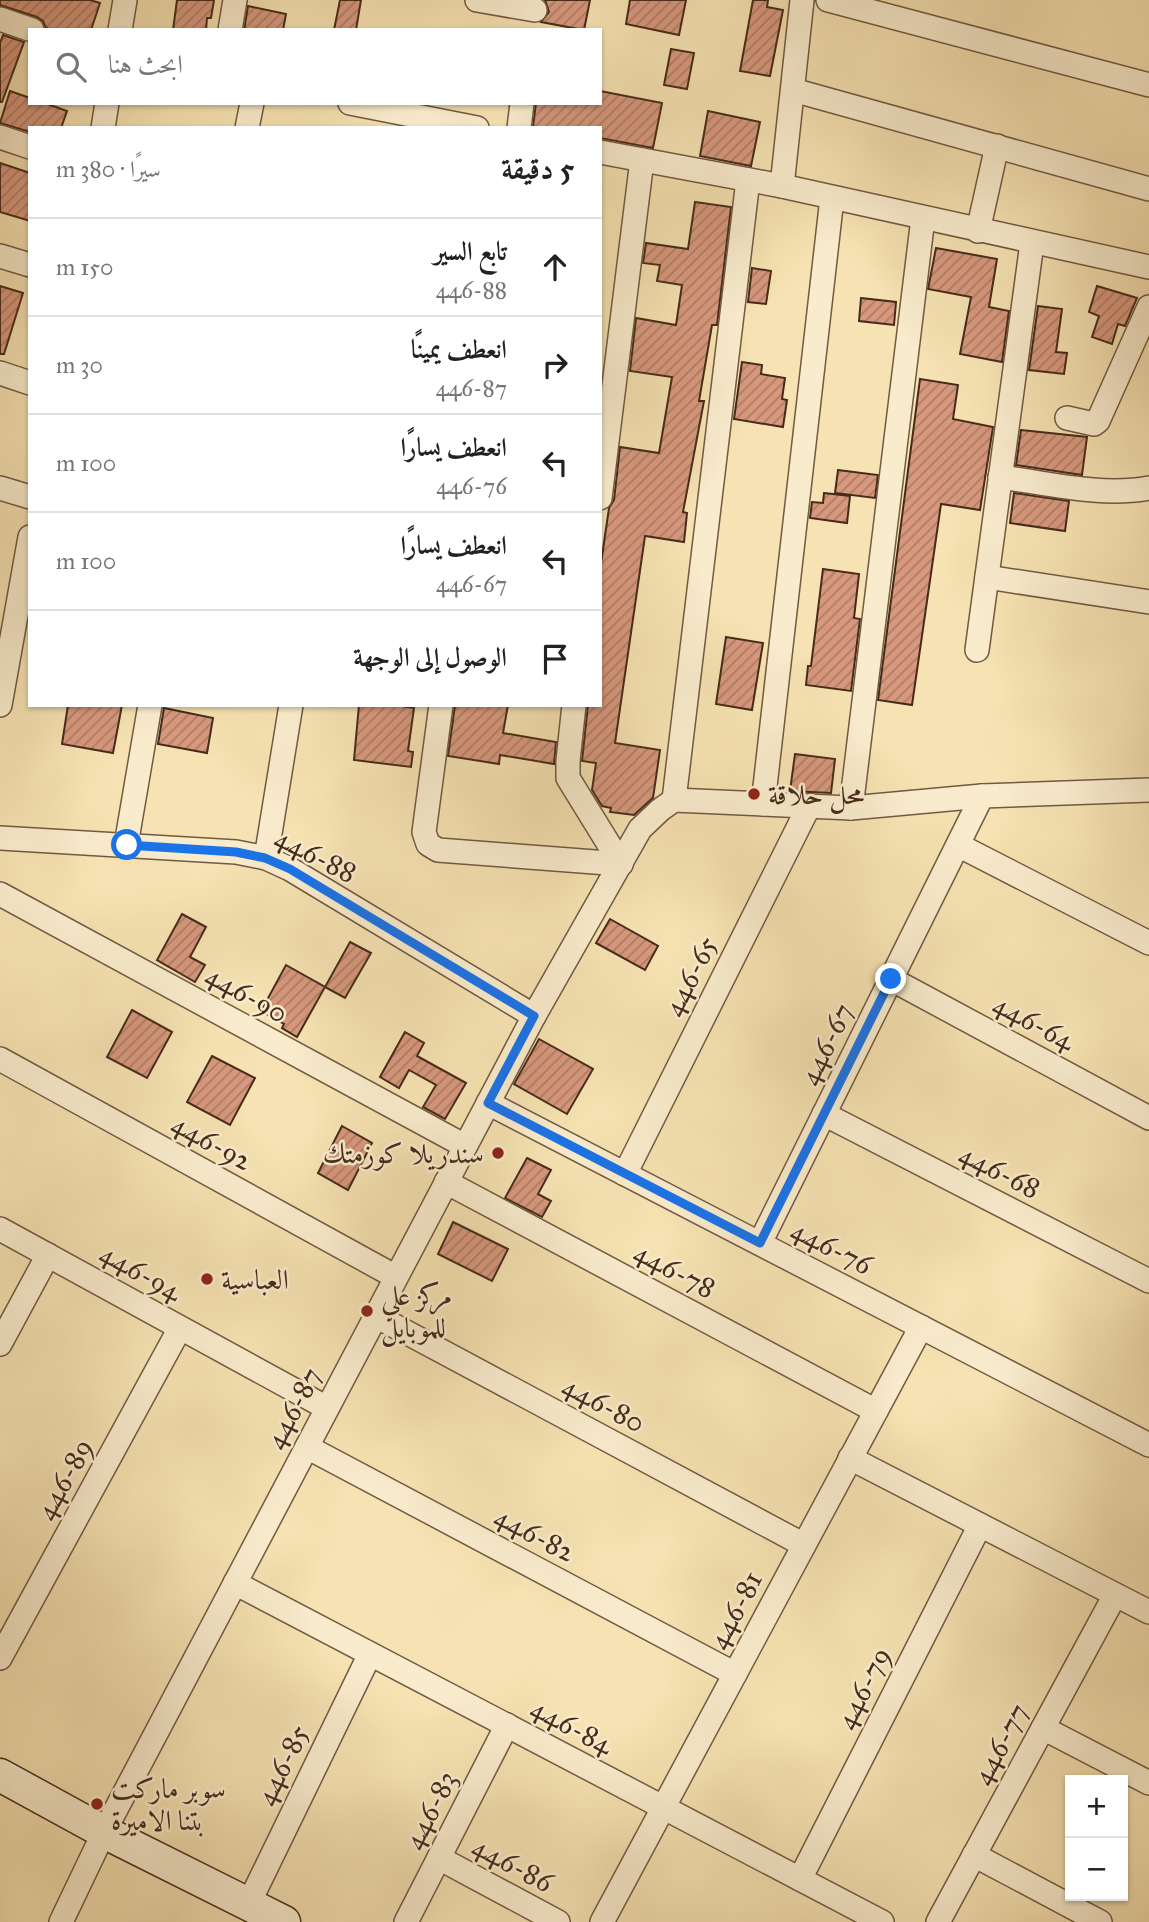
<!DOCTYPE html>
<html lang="ar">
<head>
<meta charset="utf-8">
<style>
	:root { --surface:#fff; --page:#f6f6f6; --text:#222; --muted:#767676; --line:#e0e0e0 }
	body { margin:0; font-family:"IM FELL Great Primer",Amiri,serif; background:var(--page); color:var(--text); direction:rtl }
	.controls { position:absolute; right:21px; bottom:21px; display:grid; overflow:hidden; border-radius:0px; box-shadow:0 2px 5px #0004 }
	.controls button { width:63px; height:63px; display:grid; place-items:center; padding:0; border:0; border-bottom:2px solid var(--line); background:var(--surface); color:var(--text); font:35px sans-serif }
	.stop { position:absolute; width:21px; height:21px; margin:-16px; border:5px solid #1a73e8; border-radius:50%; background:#fff }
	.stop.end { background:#1a73e8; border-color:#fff; box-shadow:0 2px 7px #0008 }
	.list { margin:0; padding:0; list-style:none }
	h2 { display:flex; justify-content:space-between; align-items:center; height:91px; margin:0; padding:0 28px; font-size:30px }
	h2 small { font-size:23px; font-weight:400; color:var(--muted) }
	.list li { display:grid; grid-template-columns:46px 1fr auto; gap:21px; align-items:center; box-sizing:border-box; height:98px; padding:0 28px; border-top:2px solid var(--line) }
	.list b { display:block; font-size:26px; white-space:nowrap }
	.list p { margin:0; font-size:23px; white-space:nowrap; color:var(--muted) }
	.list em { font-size:23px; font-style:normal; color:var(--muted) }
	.icon { flex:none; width:38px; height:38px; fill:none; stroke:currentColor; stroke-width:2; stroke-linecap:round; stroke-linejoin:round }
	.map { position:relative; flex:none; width:1149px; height:1922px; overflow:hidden; direction:ltr }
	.search { position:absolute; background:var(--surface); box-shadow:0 2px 5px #0004; left:28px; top:28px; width:574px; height:77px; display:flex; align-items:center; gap:18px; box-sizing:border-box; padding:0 24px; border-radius:0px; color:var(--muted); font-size:26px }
	.panel { position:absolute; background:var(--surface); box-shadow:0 2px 5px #0004; left:28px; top:126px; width:574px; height:581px; border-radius:0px; direction:rtl }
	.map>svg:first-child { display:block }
</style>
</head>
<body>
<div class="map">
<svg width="1149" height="1922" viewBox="0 0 1149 1922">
	<defs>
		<pattern id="building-hatch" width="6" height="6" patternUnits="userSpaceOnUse" patternTransform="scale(1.75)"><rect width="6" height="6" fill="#d7987d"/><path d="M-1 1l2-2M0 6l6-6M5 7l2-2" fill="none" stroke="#b07c66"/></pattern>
	</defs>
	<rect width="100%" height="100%" fill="#f6e2b2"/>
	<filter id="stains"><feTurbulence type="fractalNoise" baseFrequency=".00286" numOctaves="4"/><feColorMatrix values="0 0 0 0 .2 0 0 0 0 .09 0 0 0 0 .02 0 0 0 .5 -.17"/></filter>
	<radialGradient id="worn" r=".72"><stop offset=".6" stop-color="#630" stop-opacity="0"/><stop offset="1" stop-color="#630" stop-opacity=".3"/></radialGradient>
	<g fill="url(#building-hatch)" stroke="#462b1b" stroke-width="2">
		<path d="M0 0H90L100 3 91 30H52L46 28 43 21 37 17 0 5Z"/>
		<path d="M177 0H214L211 18H207L206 30H173Z"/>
		<path d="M340 0H361L356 30H334Z"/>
		<path d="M545 0H590L584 30 541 22 549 12Z"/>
		<path d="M630 0H686L679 35 626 24Z"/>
		<path d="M753 0H768L767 7 783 10 770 76 740 71Z"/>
		<path d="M248 6 286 14 283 30H244Z"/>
		<path d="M3 35 24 42 2 102H0V43Z"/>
		<path d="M671 49 694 53 687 89 664 85Z"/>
		<path d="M10 91 30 98V103H45L67 111 61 128H30V132L0 123Z"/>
		<path d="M600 91 662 103 653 148 600 138V128L533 127 536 103H600Z"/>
		<path d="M708 111 760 122 751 166 700 156Z"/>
		<path d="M0 163 30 173V221L0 212Z"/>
		<path d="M695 202 731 207 717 325H712L699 401H704L683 512 687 513 684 542 645 536 615 743 660 750 653 798 634 815 610 812 611 808 602 806 592 790 596 763 582 761 588 705H600V570L609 508 614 500 620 447 659 453 672 377 630 371 636 318 676 325 682 285 657 281 660 265 643 263 646 243 688 249Z"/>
		<path d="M936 248 997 259 989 307 1009 311 1002 362 960 354 971 297 928 289Z"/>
		<path d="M752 268 771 271 766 304 748 302Z"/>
		<path d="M0 286 23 293 4 354H0Z"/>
		<path d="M1097 286 1137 298 1125 326 1118 324 1112 344 1092 337 1099 316 1089 312Z"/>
		<path d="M861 298 896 302 894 325 859 321Z"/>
		<path d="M1038 306 1062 309 1056 352 1067 353 1064 374 1029 370Z"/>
		<path d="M742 362 762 365 761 374 785 378 782 399 787 400 783 427 734 419Z"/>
		<path d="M920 379 958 385 953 419 993 427 980 510 941 504 912 705 878 700Z"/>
		<path d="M1021 430 1087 437 1082 475 1016 465Z"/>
		<path d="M838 470 878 475 875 498 835 493Z"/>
		<path d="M824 493 850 496 847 523 810 518 812 502 823 503Z"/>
		<path d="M1014 493 1069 501 1065 531 1010 523Z"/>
		<path d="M823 569 859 574 854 618 860 619 851 691 806 685 808 666H811Z"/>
		<path d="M726 637 763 643 752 710 716 704Z"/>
		<path d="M68 705H122L113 753 62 744Z"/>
		<path d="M359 705H396L414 708 408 751 413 752 411 767 354 760Z"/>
		<path d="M455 705H508L503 733 556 742 554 764 500 755 499 764 448 756Z"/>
		<path d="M164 708 213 718 207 753 158 744Z"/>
		<path d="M795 754 835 759 831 793 790 791Z"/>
		<path d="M182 914 206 927 190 957 205 965 195 982 157 960Z"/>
		<path d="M610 919 658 946 645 970 596 943Z"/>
		<path d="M350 942 371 953 345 998 325 987Z"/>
		<path d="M286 965 325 987 297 1037 282 1028 284 1024 261 1011Z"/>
		<path d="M132 1010 172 1032 147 1078 107 1057Z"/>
		<path d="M405 1032 424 1043 417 1056 466 1083 445 1119 423 1107 436 1085 409 1070 399 1088 380 1077Z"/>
		<path d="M539 1039 593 1069 567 1114 514 1084Z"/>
		<path d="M212 1056 255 1078 230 1125 187 1102Z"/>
		<path d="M342 1126 372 1143 348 1190 318 1173Z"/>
		<path d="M527 1158 551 1170 538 1194 551 1201 542 1217 505 1198Z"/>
		<path d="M453 1222 508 1249 492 1281 438 1254Z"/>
	</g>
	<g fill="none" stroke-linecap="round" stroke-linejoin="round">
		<defs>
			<g id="street">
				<path d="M477 0 535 10"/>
				<path d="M828 0 1149 85"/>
				<path d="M0 19 32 30"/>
				<path d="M120 30 125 0"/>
				<path d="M230 30 235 0"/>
				<path d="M793 90 1149 189"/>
				<path d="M350 103 477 128"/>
				<path d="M103 128 107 103"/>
				<path d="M247 128 252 103"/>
				<path d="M519 128 522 103"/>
				<path d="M0 137 30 147"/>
				<path d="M600 152 782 186 1149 267"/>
				<path d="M782 186 802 0"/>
				<path d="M978 231 997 146"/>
				<path d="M0 256 30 265"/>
				<path d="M0 373 30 383"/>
				<path d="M1067 418 1094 424 1098 421 1149 307"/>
				<path d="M1000 477C1048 483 1101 497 1149 488"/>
				<path d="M0 488 30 497"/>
				<path d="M600 498 642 160"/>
				<path d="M987 577 1149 602"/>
				<path d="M977 650 1032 243"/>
				<path d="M0 705 30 537"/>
				<path d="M441 705 424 832 428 844 438 850 621 864"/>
				<path d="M574 705 568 761V778L621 864"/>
				<path d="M674 800 748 180"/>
				<path d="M763 804 832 198"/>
				<path d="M851 808 923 218"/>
				<path d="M0 838 236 852 266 858 290 869 534 1016"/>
				<path d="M126 845 150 705"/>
				<path d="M958 845 1149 943"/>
				<path d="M266 858 291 705"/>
				<path d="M0 894 465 1146"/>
				<path d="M891 979 1149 1118"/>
				<path d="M0 1059 396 1277"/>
				<path d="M488 1103 1149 1445"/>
				<path d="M824 1114 1149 1281"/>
				<path d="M625 1174 809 806"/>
				<path d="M446 1182 876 1411"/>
				<path d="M0 1229 327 1408"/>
				<path d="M760 1243 982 796"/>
				<path d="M376 1316 804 1545"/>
				<path d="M0 1344 48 1255"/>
				<path d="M307 1447 735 1674"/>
				<path d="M850 1458 1149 1612"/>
				<path d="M235 1583 882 1922"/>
				<path d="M0 1658 180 1328"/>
				<path d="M1043 1728 1149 1783"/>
				<path d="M974 1855 1100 1922"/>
				<path d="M439 1858 558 1922"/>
				<path d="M800 1879 980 1525"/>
				<path d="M249 1903 370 1654"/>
				<path d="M61 1922 104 1832 534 1016 640 829 660 810 674 800 851 808 982 796 1149 790"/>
				<path d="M406 1922 507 1725"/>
				<path d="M602 1922 921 1327"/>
				<path d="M938 1922 1115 1595"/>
			</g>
			<path id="secondary" d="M0 1775 104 1832 284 1922"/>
		</defs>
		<use href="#street" stroke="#725941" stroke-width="26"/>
		<use href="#secondary" stroke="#462b1b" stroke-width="35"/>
		<use href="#street" stroke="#f9eccd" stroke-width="23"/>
		<use href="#secondary" stroke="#f9eccd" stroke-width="32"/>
	</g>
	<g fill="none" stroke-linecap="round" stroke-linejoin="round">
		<path stroke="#1a73e8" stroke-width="9" d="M127 845 236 852 265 858 290 869 534 1016 488 1103 760 1243 891 979"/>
	</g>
	<g fill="#8f2418" stroke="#f9eccd" stroke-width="2.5">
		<circle cx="754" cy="794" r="7"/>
		<circle cx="498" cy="1153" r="7"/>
		<circle cx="207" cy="1279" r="7"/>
		<circle cx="367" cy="1311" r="7"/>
		<circle cx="97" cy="1804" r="7"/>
	</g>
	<g text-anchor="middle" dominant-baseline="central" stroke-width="5" stroke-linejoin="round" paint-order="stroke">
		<g font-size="28" fill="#462b1b" stroke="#f9eccd" text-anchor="start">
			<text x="768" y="794">محل حلاقة</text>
			<text x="484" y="1153" text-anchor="end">سندريلا كوزمتك</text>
			<text x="221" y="1279">العباسية</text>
			<text x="381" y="1295">مركز علي<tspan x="381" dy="32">للموبايل</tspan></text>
			<text x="111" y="1788">سوبر ماركت<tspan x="111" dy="32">بتنا الاميرة</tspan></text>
		</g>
		<g font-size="28" fill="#462b1b" stroke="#f9eccd">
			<text transform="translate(316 855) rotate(27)">446-88</text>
			<text transform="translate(690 976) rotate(-63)">446-65</text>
			<text transform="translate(247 994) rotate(29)">446-90</text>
			<text transform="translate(1034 1022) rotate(28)">446-64</text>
			<text transform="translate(826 1044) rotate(-64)">446-67</text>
			<text transform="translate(212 1142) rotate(29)">446-92</text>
			<text transform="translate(1000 1171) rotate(27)">446-68</text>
			<text transform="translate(832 1247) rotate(27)">446-76</text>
			<text transform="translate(675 1270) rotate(28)">446-78</text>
			<text transform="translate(141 1272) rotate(29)">446-94</text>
			<text transform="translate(604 1404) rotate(28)">446-80</text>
			<text transform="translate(293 1408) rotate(-62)">446-87</text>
			<text transform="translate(64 1479) rotate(-61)">446-89</text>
			<text transform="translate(535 1534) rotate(28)">446-82</text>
			<text transform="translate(735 1610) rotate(-62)">446-81</text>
			<text transform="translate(863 1688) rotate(-63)">446-79</text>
			<text transform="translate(572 1726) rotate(28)">446-84</text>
			<text transform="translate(1000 1744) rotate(-62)">446-77</text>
			<text transform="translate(282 1765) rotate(-64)">446-85</text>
			<text transform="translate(430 1810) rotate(-63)">446-83</text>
			<text transform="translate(513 1864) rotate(28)">446-86</text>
		</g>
	</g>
	<rect width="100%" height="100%" filter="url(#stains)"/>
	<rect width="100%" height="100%" fill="url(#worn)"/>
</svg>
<div class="controls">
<button>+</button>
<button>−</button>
</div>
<div class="stop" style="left:127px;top:845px"></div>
<div class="stop end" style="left:891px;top:979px"></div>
<div class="search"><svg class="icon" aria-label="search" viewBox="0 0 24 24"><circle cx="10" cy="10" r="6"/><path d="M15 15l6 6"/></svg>ابحث هنا</div>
<section class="panel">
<h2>5 دقيقة<small>سيرًا · 380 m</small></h2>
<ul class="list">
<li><svg class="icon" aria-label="ahead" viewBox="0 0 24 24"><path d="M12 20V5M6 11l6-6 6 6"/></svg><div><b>تابع السير</b><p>446-88</p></div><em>150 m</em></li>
<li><svg class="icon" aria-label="right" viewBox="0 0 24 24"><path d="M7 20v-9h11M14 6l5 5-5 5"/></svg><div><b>انعطف يمينًا</b><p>446-87</p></div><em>30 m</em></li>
<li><svg class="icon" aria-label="left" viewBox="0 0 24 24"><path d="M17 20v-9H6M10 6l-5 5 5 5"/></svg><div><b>انعطف يسارًا</b><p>446-76</p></div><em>100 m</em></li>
<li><svg class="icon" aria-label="left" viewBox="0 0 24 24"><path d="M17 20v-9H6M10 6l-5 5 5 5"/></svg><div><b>انعطف يسارًا</b><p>446-67</p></div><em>100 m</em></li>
<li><svg class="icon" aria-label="arrive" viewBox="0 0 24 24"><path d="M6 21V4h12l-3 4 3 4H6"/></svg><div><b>الوصول إلى الوجهة</b></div></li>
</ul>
</section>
</div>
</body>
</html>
